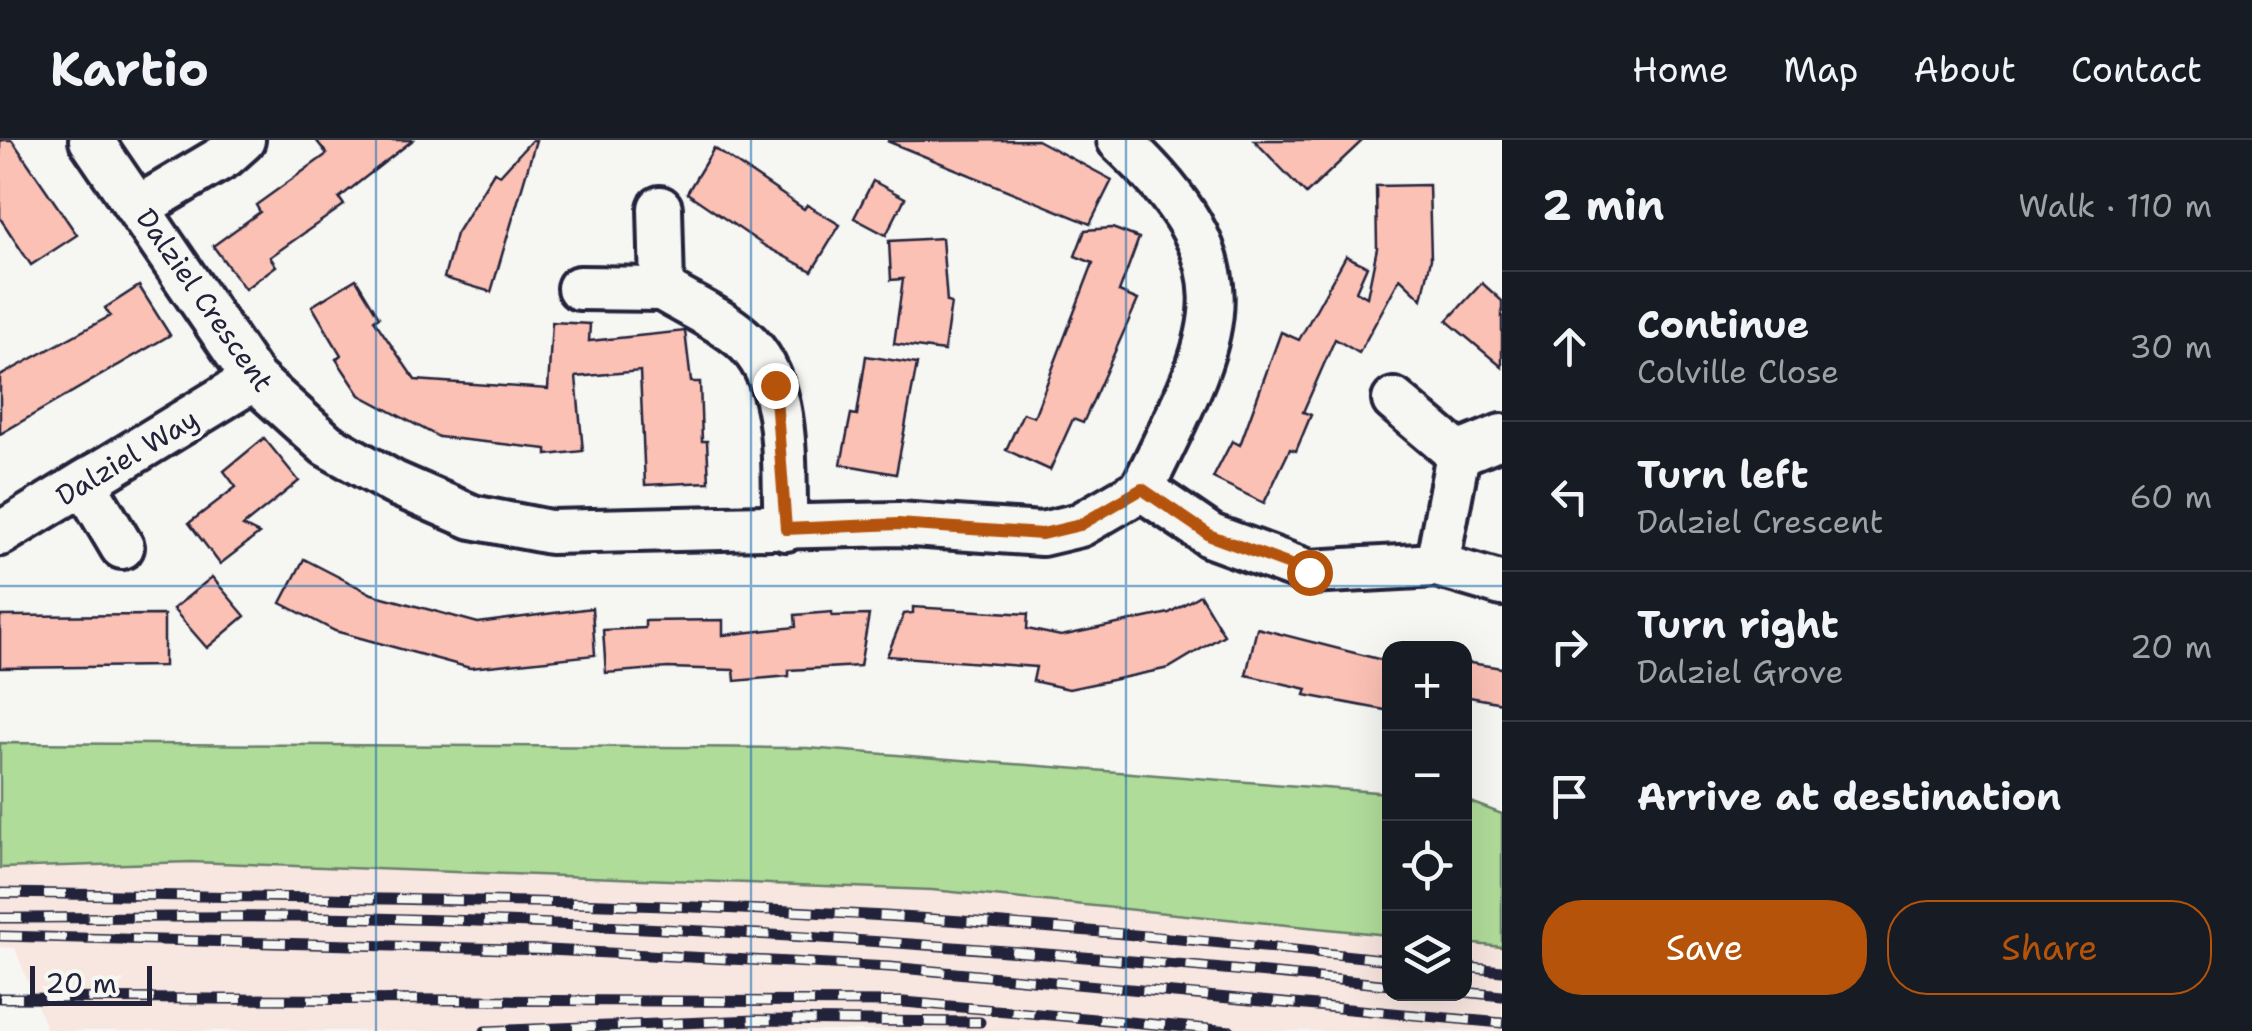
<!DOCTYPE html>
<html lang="en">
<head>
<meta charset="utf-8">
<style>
	:root { --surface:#171b24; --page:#20242c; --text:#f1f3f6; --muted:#9ea1a6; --line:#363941; --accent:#b45309 }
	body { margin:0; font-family:"Shantell Sans",sans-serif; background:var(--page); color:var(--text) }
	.controls { position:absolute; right:30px; bottom:30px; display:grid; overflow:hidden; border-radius:20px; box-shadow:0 10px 40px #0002 }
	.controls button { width:90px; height:90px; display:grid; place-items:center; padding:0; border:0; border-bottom:2px solid var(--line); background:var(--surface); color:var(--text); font:50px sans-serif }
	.scale { position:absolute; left:30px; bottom:25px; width:122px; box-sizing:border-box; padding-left:10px; border:5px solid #22223b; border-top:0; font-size:28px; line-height:35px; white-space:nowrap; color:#22223b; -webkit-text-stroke:8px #f6f6f2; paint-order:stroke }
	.stop { position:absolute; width:30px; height:30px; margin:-22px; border:8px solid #b45309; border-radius:50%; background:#fff }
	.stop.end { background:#b45309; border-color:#fff; box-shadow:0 2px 10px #0008 }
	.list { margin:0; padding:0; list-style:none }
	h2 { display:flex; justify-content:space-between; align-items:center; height:130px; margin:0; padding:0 40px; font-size:42px }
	h2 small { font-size:32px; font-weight:400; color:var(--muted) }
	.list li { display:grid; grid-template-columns:65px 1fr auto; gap:30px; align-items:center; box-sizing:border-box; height:150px; padding:0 40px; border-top:2px solid var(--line) }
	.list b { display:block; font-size:38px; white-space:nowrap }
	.list p { margin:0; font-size:32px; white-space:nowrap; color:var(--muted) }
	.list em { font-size:32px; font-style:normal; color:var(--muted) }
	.actions { display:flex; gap:20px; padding:30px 40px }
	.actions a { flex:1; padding:22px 0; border:2px solid var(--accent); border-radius:40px; text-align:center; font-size:35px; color:var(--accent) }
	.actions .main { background:var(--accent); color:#fff }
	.icon { flex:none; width:55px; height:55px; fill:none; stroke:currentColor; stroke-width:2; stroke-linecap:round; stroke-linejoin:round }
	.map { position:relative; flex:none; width:1502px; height:891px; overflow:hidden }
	header { display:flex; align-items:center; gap:60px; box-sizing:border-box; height:140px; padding:0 50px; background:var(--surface); border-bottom:2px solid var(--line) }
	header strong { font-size:48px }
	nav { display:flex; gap:55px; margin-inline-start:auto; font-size:35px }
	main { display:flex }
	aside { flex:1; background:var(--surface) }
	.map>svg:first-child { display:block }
</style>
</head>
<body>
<header>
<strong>Kartio</strong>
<nav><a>Home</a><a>Map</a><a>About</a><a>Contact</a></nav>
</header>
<main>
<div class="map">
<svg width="1502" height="891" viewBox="0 0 1502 891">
	<rect width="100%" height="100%" fill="#f6f6f2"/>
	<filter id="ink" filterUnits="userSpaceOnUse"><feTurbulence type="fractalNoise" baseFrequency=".01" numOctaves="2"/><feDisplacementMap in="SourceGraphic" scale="20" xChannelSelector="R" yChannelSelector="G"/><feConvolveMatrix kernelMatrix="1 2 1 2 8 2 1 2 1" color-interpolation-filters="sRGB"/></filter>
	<g filter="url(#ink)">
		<path fill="#f8e6e0" d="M191 722 932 750 1389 795 1390 854H1464L1465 803 1502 807V891H47L15 808 0 807V729Z"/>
		<g fill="#b0dc9a" stroke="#697f6a" stroke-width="2.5">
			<path d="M0 603 807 608 1389 653V795L932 750 191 722 0 728Z"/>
			<path d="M1465 660 1502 674V807L1465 803Z"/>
		</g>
		<g fill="#fcc1b5" stroke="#22223b" stroke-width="2.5">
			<path d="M0 0H12L77 95 31 125 0 78Z"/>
			<path d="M316 0H413L339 58 344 65 270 117 276 126 245 149 213 106 260 72 256 65 327 14Z"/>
			<path d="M532 0H536L491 152 444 138 456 94 494 32 500 35Z"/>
			<path d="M1037 0 1112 40 1090 84 887 1Z"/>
			<path d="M1254 0H1363L1306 54Z"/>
			<path d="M714 8 804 69 807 65 840 85 812 131 765 106 687 53Z"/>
			<path d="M873 41 905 58 886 95 854 78Z"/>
			<path d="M1429 45 1431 119 1422 159 1400 138 1359 213 1335 199 1303 272 1311 275 1296 311 1290 309 1264 363 1213 338 1232 301 1240 305 1281 192 1299 200 1346 116 1367 126 1356 151 1367 157 1377 108 1376 46Z"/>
			<path d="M1112 88 1139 98 1119 152 1138 160 1083 283 1073 279 1050 330 1006 310 1023 273 1034 277 1093 123 1075 116 1085 90Z"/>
			<path d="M942 98 947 162 951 163 944 211 894 204 903 139 891 140 889 101Z"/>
			<path d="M356 139 379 177 374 180 415 240 548 249 552 182 590 184 589 201 685 191 691 242H700L702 301H707L709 342 645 345 640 231 576 237 583 311 547 315V309L439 297 360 255 336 219 341 215 312 166Z"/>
			<path d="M1482 143 1502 161V227L1447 181Z"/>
			<path d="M139 146 170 195 0 294V236L110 176 105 168Z"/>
			<path d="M866 216 917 224 896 334 841 324 851 274 857 275Z"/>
			<path d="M264 298 299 341 243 386 259 394 220 424 189 383 236 347 224 331Z"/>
			<path d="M304 419 372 454 478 483 592 468 595 515 470 528 335 491 281 463Z"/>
			<path d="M212 437 245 476 207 508 173 469Z"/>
			<path d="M1200 455 1224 495 1169 528 1069 549 1033 541 1036 527 887 516 904 474 913 473V467L1028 474 1027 489 1061 496 1169 473Z"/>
			<path d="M832 472V476L869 475 860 526 789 530V536L735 541 734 530 668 528 606 533 603 490 645 488V481L723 480V495L796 487 795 475Z"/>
			<path d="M164 475V526L0 528V476Z"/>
			<path d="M1257 488 1390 522V571L1305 555 1307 549 1246 535Z"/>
			<path d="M1464 522 1502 528V563L1464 556Z"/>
		</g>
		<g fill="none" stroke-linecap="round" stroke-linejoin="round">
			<defs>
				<g id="minor">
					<path d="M91 0 254 239 327 305 394 343 472 377 550 392 898 384 1042 394 1080 385 1142 349"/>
					<path d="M1119 0C1261 132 1216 197 1142 349"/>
					<path d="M139 67 225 16 243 0"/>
					<path d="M579 148 662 149 660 68"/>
					<path d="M662 149C688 165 719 178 742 198 793 242 782 327 786 389"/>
					<path d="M1394 260 1458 314 1502 296"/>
					<path d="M84 343 122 407"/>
					<path d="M1142 349 1211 396 1309 432 1437 425 1502 444"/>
					<path d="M0 394 254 239"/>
					<path d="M1437 425 1458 314"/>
				</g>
			</defs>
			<use href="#minor" stroke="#22223b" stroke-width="50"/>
			<use href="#minor" stroke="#f6f6f2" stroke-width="42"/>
			<defs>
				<g id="rail">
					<path d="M0 753C295 758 590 759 885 776 1053 786 1221 802 1390 820"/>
					<path d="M0 778C123 778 247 775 371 778 711 786 1051 811 1390 845"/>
					<path d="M0 796 548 810 890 827 1502 883"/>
					<path d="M1464 827 1502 831"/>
					<path d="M1464 852 1502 856"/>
					<path d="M0 858 904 862 1231 891"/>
					<path d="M485 891 755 880 980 882"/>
				</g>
			</defs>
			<use href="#rail" stroke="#22223b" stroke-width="11"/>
			<use href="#rail" stroke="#f6f6f2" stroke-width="8" stroke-dasharray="22" stroke-linecap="butt"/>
		</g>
	</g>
	<g fill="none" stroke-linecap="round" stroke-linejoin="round" filter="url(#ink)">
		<path stroke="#b45309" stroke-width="12" d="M775 245 786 389 898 384 1042 394 1080 385 1142 349 1211 396 1309 432"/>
	</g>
	<path fill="none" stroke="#1f6fb2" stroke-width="2.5" stroke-opacity="0.55" d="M376 0V891M751 0V891M1126 0V891M0 446H1502"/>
	<g text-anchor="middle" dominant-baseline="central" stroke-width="8" stroke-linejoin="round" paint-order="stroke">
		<g font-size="28" fill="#22223b" stroke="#f6f6f2">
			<text transform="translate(205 160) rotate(55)">Dalziel Crescent</text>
			<text transform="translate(127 317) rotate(-31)">Dalziel Way</text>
		</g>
	</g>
</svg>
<div class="controls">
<button>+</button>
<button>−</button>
<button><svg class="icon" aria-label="locate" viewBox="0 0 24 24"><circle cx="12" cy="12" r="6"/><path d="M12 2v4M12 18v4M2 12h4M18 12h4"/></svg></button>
<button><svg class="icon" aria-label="layers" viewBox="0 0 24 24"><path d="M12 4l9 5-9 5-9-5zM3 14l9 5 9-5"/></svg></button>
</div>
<div class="scale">20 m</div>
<div class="stop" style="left:1309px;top:432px"></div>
<div class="stop end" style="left:775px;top:245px"></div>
</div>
<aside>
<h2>2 min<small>Walk · 110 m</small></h2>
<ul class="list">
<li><svg class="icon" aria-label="ahead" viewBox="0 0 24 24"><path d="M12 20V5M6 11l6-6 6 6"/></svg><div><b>Continue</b><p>Colville Close</p></div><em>30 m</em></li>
<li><svg class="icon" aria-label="left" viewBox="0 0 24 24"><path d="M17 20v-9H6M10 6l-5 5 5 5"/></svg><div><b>Turn left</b><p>Dalziel Crescent</p></div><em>60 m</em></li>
<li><svg class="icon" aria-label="right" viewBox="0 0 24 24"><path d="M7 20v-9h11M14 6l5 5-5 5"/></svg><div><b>Turn right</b><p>Dalziel Grove</p></div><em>20 m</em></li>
<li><svg class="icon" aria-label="arrive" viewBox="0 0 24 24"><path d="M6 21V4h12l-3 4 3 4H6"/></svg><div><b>Arrive at destination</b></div></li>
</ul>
<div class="actions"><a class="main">Save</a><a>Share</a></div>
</aside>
</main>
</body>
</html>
